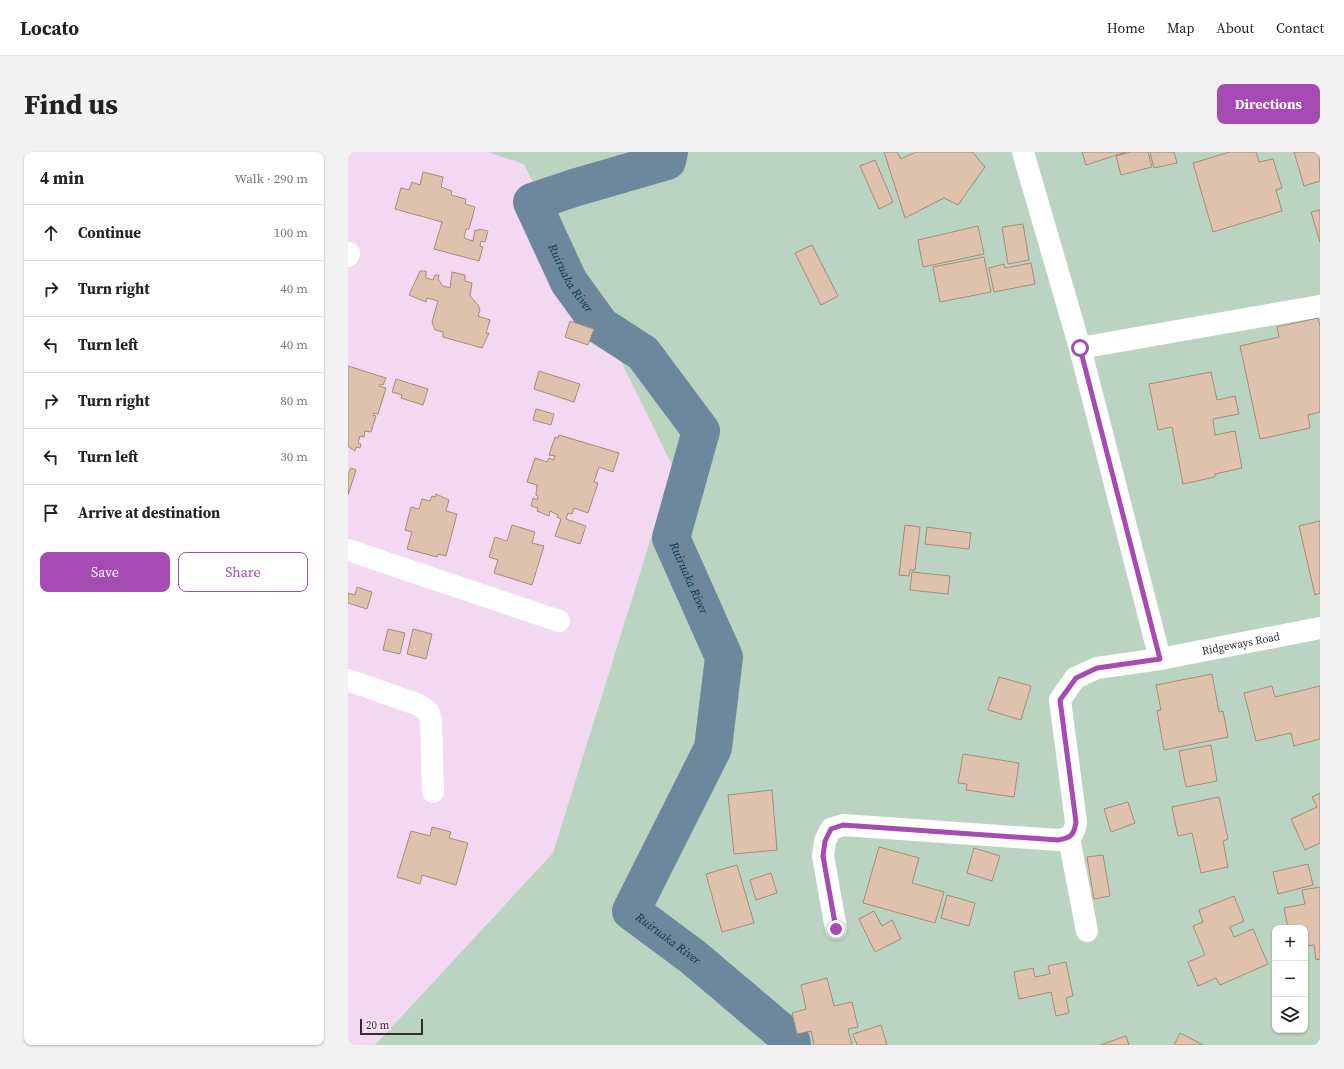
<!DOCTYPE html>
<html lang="en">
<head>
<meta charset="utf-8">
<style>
	:root { --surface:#fff; --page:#f2f2f2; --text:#222; --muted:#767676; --line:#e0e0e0; --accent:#a64ab4 }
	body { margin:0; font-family:"Source Serif 4",serif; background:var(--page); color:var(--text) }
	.controls { position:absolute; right:12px; bottom:12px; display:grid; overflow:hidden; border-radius:8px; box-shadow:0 1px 3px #0004 }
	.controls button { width:36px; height:36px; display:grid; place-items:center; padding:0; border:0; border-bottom:1px solid var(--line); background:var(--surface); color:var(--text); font:20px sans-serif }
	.scale { position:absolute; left:12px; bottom:10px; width:63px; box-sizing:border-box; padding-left:4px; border:2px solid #352b34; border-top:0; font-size:11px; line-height:14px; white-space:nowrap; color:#352b34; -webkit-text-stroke:3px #fce8fb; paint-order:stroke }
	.stop { position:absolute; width:12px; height:12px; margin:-9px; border:3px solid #a64ab4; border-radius:50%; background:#fff }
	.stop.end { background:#a64ab4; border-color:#fff; box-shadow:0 1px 4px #0008 }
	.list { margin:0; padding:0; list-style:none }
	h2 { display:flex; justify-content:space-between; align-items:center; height:52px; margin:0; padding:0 16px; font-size:17px }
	h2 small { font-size:13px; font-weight:400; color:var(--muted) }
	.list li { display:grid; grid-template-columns:26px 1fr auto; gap:12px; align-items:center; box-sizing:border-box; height:56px; padding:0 16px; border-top:1px solid var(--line) }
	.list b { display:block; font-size:15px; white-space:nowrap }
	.list em { font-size:13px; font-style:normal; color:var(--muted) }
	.actions { display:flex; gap:8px; padding:12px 16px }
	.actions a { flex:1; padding:9px 0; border:1px solid var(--accent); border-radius:8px; text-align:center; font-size:14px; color:var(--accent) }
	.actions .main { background:var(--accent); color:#fff }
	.icon { flex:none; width:22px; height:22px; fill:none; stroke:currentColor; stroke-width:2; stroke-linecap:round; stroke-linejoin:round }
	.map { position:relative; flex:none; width:972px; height:893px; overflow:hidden; border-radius:8px }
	header { display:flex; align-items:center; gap:24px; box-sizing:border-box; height:56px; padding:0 20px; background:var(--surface); border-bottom:1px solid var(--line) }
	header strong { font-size:19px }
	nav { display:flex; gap:22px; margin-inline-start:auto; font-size:14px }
	.intro { display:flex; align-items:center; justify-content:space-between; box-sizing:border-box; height:96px; padding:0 24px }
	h1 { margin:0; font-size:28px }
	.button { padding:10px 18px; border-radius:8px; background:var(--accent); color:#fff; font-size:14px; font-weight:700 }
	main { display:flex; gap:24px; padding:0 24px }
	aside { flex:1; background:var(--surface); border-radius:8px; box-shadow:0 1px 3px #0004 }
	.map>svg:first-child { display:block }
</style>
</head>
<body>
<header>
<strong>Locato</strong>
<nav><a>Home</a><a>Map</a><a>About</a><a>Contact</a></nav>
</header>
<div class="intro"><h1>Find us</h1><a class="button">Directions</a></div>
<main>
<aside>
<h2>4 min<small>Walk · 290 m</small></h2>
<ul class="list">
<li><svg class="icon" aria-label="ahead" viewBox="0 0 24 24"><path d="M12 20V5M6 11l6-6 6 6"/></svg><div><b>Continue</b></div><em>100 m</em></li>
<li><svg class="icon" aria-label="right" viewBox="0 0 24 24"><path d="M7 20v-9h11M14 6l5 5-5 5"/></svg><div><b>Turn right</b></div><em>40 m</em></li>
<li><svg class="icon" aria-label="left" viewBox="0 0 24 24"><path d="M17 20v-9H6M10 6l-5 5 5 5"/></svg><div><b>Turn left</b></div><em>40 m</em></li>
<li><svg class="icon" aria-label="right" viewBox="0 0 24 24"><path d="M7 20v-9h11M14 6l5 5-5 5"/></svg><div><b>Turn right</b></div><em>80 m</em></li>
<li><svg class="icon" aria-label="left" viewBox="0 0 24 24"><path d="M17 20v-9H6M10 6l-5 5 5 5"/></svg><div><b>Turn left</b></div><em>30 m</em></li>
<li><svg class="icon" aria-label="arrive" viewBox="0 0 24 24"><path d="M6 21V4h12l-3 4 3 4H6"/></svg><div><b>Arrive at destination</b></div></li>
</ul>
<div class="actions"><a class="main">Save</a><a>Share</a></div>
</aside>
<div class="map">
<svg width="972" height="893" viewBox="0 0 972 893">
	<rect width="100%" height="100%" fill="#f2d9f1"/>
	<path fill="#bad4c1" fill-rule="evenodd" d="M139 0H972V893H27L205 701 325 315 176 12ZM927 776H957V878H927Z"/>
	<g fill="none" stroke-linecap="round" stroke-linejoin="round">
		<path stroke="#6d889d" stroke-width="38" id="s1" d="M321 0 319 9 229 35 184 50 221 130 253 174 295 201 353 279 323 386 376 505 365 596 283 759 345 805 443 888 444 893"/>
	</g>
	<g fill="#dfc2ad" stroke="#a48b78">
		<path d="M536 0H549L553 7 568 0H624L637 15 610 53 596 46 557 66Z"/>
		<path d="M734 0H778L738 13Z"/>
		<path d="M783 0H800L804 15 773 23 768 4Z"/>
		<path d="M802 0H826L829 11 806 16Z"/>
		<path d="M882 0H908L911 10 925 7 934 36 928 38 934 59 865 80 845 11Z"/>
		<path d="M946 0H971L972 29 956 34Z"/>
		<path d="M527 8 545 50 531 57 512 14Z"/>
		<path d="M75 20 95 25 93 35 104 39 103 43 118 47 117 52 127 55 121 77H118L116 86 125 89 127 78 130 79 131 77 140 79 137 90 133 89 132 94 135 95 131 109 86 97 94 70 47 57 53 36 61 38 64 30 72 33Z"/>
		<path d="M972 58V90L963 60Z"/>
		<path d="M675 72 681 108 660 112 654 75Z"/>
		<path d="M630 74 636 102 575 115 570 88Z"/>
		<path d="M464 93 490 144 473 153 447 101Z"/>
		<path d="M636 105 643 140 592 150 585 115Z"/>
		<path d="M683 111 687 132 646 140 641 116 656 112 657 116Z"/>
		<path d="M72 119H78V126L85 128 87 123H91L90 127 95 134 102 136 104 120 117 123V129L124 131 122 144 130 153 132 158 130 164 142 168 138 181H141L134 196 95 185V180L87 178 84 170 90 149 79 146 78 150 61 143Z"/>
		<path d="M970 166 972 174V260L960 263 962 276 912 287 892 194 931 185 929 175Z"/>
		<path d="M222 169 246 177 240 193 217 185Z"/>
		<path d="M0 214 38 226 35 233 32 232 31 234 38 236 30 262 26 261 25 263 28 264 23 280 17 279 16 285 12 284 10 291 13 292 12 296 8 295 7 299 0 294Z"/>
		<path d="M191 219 232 232 226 250 186 237Z"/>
		<path d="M863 220 869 248 887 244 891 262 865 267 867 283 887 279 894 316 867 322V325L835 332 824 275 810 278 801 232Z"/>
		<path d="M48 227 80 237 75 253 53 246 54 243 44 240Z"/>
		<path d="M188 257 206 262 203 273 185 268Z"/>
		<path d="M211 283 271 301 265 320 251 315 246 330 250 331 240 361 226 356 224 362 220 361 218 367 238 374 232 392 207 384 213 367 209 365 210 363 202 359 201 364 189 359 190 356 183 354 185 346 189 348 190 344 188 343 189 333 179 330 187 306 199 310 201 306 205 308 207 304 201 303 207 285 210 286Z"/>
		<path d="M3 316 8 318 0 343V322Z"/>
		<path d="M88 342 101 348 98 359 109 362 98 404 90 402 89 405 59 397 64 380 57 378 63 355 71 357 74 347 82 349 84 344 87 345Z"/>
		<path d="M972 369V441L967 443 951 374Z"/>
		<path d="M164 373 187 380 184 391 196 394 184 433 146 421 150 408 141 405 147 385 159 389Z"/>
		<path d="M557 373 572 375 567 418H562L561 424 551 423Z"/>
		<path d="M579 375 623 381 621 397 577 392Z"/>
		<path d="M564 420 602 424 600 442 562 438Z"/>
		<path d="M9 435 24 440 19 457 0 451V441L7 443Z"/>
		<path d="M40 477 57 481 52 502 35 498Z"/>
		<path d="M65 477 84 482 78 507 59 502Z"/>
		<path d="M864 522 871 560 875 559 880 585 816 598 809 559 813 558 808 533Z"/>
		<path d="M651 525 683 534 673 568 640 558Z"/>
		<path d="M924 534 927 545 972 534V587L946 594 943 581 908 589 896 541Z"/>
		<path d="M863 593 869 629 838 635 831 599Z"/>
		<path d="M615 602 671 611 666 645 618 638 619 632 610 631Z"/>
		<path d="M424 638 429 698 386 702 380 643Z"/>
		<path d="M972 641V691L957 698 943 667 969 655 964 645Z"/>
		<path d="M871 645 880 687 875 689 880 715 853 721 844 681 830 684 824 655Z"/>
		<path d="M780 650 787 671 763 680 756 657Z"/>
		<path d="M84 675 103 680 101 686 120 691 108 733 74 723 72 732 49 725 63 679 82 684Z"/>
		<path d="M531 695 571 706 564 731 596 740 587 771 515 751Z"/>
		<path d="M626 696 652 704 644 729 619 721Z"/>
		<path d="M755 703 762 744 746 747 739 705Z"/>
		<path d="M960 712 965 733 930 742 925 720Z"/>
		<path d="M389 713 406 771 374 780 358 722Z"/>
		<path d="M423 721 429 741 408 748 402 728Z"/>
		<path d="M972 735V807L968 808 966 793 957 794V776H940L936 756 957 752 954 738Z"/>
		<path d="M599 743 627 751 621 774 593 766Z"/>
		<path d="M886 744 896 769 882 775 886 785 905 777 920 812 872 833 868 826 850 834 840 810 857 803 845 774 855 770 851 758Z"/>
		<path d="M526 759 534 774 544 768 553 787 527 800 511 767Z"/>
		<path d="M718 810 725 844 718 846 721 861 708 864 703 840 671 847 666 820 685 816 687 825 702 822 700 814Z"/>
		<path d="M479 826 486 854 504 850 510 875 500 877 504 893H466L463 879 449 882 444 861 458 857 453 833Z"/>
		<path d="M533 873 539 893H509L505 882Z"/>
		<path d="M832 881 855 893H826Z"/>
		<path d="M778 884 781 893H752Z"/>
	</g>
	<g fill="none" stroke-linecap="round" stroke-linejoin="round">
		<g stroke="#fff" stroke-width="22">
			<path d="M675 0 732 196 812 507"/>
			<path d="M0 104 1 101"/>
			<path d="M732 196 972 154"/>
			<path d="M0 398 211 469"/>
			<path d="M0 528 71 553 80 559 83 568 85 640"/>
			<path d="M721 686 739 779"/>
			<path id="s2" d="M488 777 475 704 477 689 483 677 495 673 710 688C723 686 726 683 728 670L712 548 727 526 749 516 812 507 972 476"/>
		</g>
	</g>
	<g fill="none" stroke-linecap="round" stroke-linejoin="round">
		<path stroke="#a64ab4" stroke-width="5" d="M488 777 475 704 477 689 483 677 495 673 710 688C723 686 726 683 728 670L712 548 728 526 749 516 812 507 732 196"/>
	</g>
	<g text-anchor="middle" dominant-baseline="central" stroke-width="4" stroke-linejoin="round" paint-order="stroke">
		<g font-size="11" fill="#352b34" stroke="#fce8fb">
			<text stroke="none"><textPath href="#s2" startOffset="679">Ridgeways Road</textPath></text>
		</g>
		<g font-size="12" font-style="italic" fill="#003452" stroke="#fce8fb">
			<text stroke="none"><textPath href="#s1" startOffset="236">Ruiruaka River</textPath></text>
			<text stroke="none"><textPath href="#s1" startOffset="595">Ruiruaka River</textPath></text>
			<text stroke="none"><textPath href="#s1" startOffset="1002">Ruiruaka River</textPath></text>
		</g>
	</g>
</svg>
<div class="controls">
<button>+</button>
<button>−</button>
<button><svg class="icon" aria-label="layers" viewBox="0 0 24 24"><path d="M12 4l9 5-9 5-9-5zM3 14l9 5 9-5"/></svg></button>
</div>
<div class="scale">20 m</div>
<div class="stop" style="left:732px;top:196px"></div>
<div class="stop end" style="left:488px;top:777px"></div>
</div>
</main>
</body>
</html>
